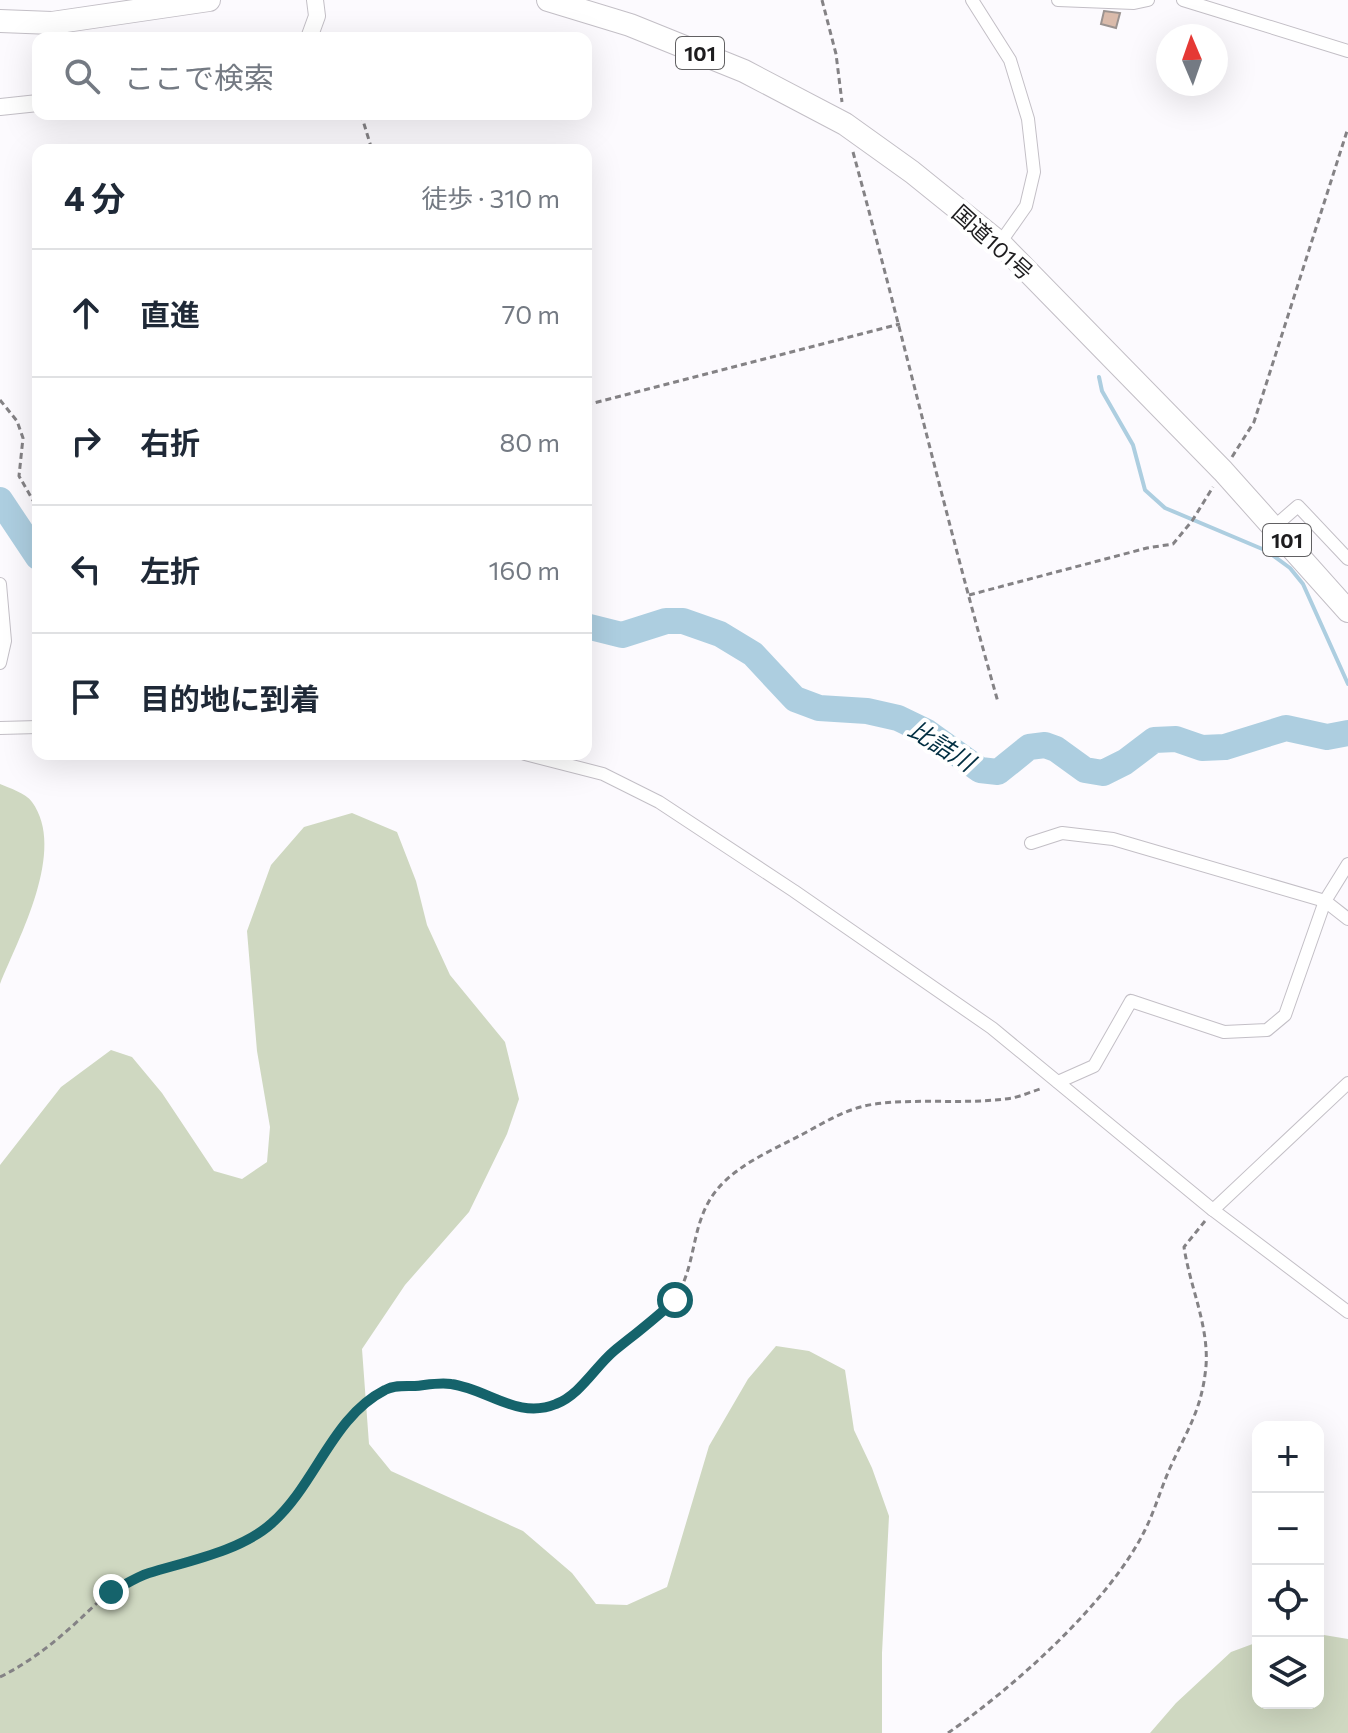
<!DOCTYPE html>
<html lang="ja">
<head>
<meta charset="utf-8">
<style>
	:root { --surface:#fff; --page:#f2f2f3; --text:#1f2937; --muted:#747a83; --line:#e0e1e3 }
	body { margin:0; font-family:Commissioner,"Noto Sans JP",sans-serif; background:var(--page); color:var(--text) }
	.controls { position:absolute; right:24px; bottom:24px; display:grid; overflow:hidden; border-radius:16px; box-shadow:0 8px 32px #0002 }
	.controls button { width:72px; height:72px; display:grid; place-items:center; padding:0; border:0; border-bottom:2px solid var(--line); background:var(--surface); color:var(--text); font:40px sans-serif }
	.compass { position:absolute; left:1156px; top:24px; width:72px; height:72px; border-radius:50%; background:var(--surface); box-shadow:0 8px 32px #0002; rotate:358deg }
	.stop { position:absolute; width:24px; height:24px; margin:-18px; border:6px solid #15636b; border-radius:50%; background:#fff }
	.stop.end { background:#15636b; border-color:#fff; box-shadow:0 2px 8px #0008 }
	.list { margin:0; padding:0; list-style:none }
	h2 { display:flex; justify-content:space-between; align-items:center; height:104px; margin:0; padding:0 32px; font-size:34px }
	h2 small { font-size:26px; font-weight:400; color:var(--muted) }
	.list li { display:grid; grid-template-columns:52px 1fr auto; gap:24px; align-items:center; box-sizing:border-box; height:128px; padding:0 32px; border-top:2px solid var(--line) }
	.list b { display:block; font-size:30px; white-space:nowrap }
	.list em { font-size:26px; font-style:normal; color:var(--muted) }
	.icon { flex:none; width:44px; height:44px; fill:none; stroke:currentColor; stroke-width:2; stroke-linecap:round; stroke-linejoin:round }
	.map { position:relative; flex:none; width:1348px; height:1733px; overflow:hidden }
	.search { position:absolute; background:var(--surface); box-shadow:0 8px 32px #0002; left:32px; top:32px; width:560px; height:88px; display:flex; align-items:center; gap:20px; box-sizing:border-box; padding:0 28px; border-radius:16px; color:var(--muted); font-size:30px }
	.panel { position:absolute; background:var(--surface); box-shadow:0 8px 32px #0002; left:32px; top:144px; width:560px; height:616px; border-radius:16px }
	.map>svg:first-child { display:block }
</style>
</head>
<body>
<div class="map">
<svg width="1348" height="1733" viewBox="0 0 1348 1733">
	<rect width="100%" height="100%" fill="#fcfafe"/>
	<g fill="#cfd8c1">
		<path d="M0 784C9 788 26 793 32 802 67 850 19 937 0 984Z"/>
		<path d="M352 813 397 832 416 881 427 925 450 975 505 1042 519 1099 507 1134 469 1212 405 1285 362 1349 369 1444 391 1471 523 1531 572 1573 596 1604 627 1605 667 1587 709 1446 748 1379 776 1346 809 1351 845 1370 854 1430 872 1468 889 1516 882 1653V1733H0V1165L61 1087 111 1050 132 1057 162 1093 214 1171 242 1179 267 1162 270 1127 257 1051 247 931 271 865 304 827Z"/>
		<path d="M1318 1634 1348 1639V1733H1150L1176 1703 1231 1652 1258 1642V1703H1318Z"/>
	</g>
	<g fill="none" stroke-linecap="round" stroke-linejoin="round">
		<path stroke="#adcee0" stroke-width="4" d="M1099 377 1102 391 1133 445 1145 490 1165 508 1267 551 1290 568 1303 584 1348 684"/>
		<g stroke="#adcee0" stroke-width="26">
			<path d="M0 500 38 557"/>
			<path d="M586 626 622 635 666 621H683L720 634 753 654 795 699 819 708 867 711 898 718 927 732 980 770 998 772 1029 747 1045 745 1056 749 1085 770 1103 773 1125 762 1154 740 1176 739 1202 748 1225 747 1286 728 1327 737 1348 733"/>
		</g>
	</g>
	<path fill="#dabbab" stroke="#9b9390" stroke-width="2" d="M1104 11 1120 13 1116 28 1101 24Z"/>
	<g fill="none" stroke-linecap="round" stroke-linejoin="round">
		<defs>
			<g id="minor">
				<path d="M972 0 1010 60 1028 119 1034 172 1026 206 1000 243"/>
				<path d="M1058 0 1134 3 1148 0"/>
				<path d="M1183 0 1348 51"/>
				<path d="M1275 526 1298 506 1348 559"/>
				<path d="M0 584 5 641 0 663"/>
				<path d="M0 728 38 727"/>
				<path d="M525 754 603 774 659 802 794 891 992 1028 1213 1210 1348 1312"/>
				<path d="M1031 843 1062 833 1113 839 1325 901 1348 919"/>
				<path d="M1058 1082 1094 1066 1131 1001 1224 1032 1267 1030 1285 1015 1325 901 1348 864"/>
				<path d="M1213 1210 1348 1083"/>
			</g>
			<g id="tertiary">
				<path d="M309 38 317 16 315 0"/>
				<path d="M0 107 38 103"/>
			</g>
			<g id="trunk">
				<path d="M548 0 630 25 744 71 845 124 912 172 1000 243 1223 471 1348 611"/>
				<path d="M0 21 52 23 209 0"/>
			</g>
		</defs>
		<use href="#minor" stroke="#c3bfc6" stroke-width="14"/>
		<use href="#tertiary" stroke="#c3bfc6" stroke-width="18"/>
		<use href="#trunk" stroke="#c3bfc6" stroke-width="24"/>
		<g stroke="#848285" stroke-width="3" stroke-dasharray="6 4" stroke-linecap="butt">
			<path d="M822 0 836 54 842 102"/>
			<path d="M361 114 372 150"/>
			<path d="M853 152C903 335 946 520 998 702"/>
			<path d="M0 400 17 421 23 438 19 476 38 509"/>
			<path d="M586 405 900 324"/>
			<path d="M1232 457 1254 422 1348 128"/>
			<path d="M969 595 1147 548 1173 544 1192 521 1213 487"/>
			<path d="M0 1677C30 1662 54 1643 79 1620 90 1610 101 1598 114 1590 162 1562 224 1561 270 1526 316 1491 333 1409 388 1389 399 1384 440 1382 452 1384 487 1390 523 1422 559 1403 580 1393 594 1370 611 1354 631 1336 661 1323 675 1299 700 1260 688 1216 725 1181 747 1160 777 1148 803 1134 827 1121 847 1108 875 1104 920 1098 967 1105 1012 1098 1022 1096 1033 1091 1043 1088"/>
			<path d="M948 1733C1014 1687 1109 1603 1145 1530 1155 1510 1161 1488 1170 1468 1187 1430 1202 1410 1206 1366 1209 1326 1190 1287 1184 1247L1205 1221"/>
		</g>
		<use href="#minor" stroke="#fff" stroke-width="12"/>
		<use href="#tertiary" stroke="#fff" stroke-width="16"/>
		<use href="#trunk" stroke="#fff" stroke-width="22"/>
	</g>
	<g fill="none" stroke-linecap="round" stroke-linejoin="round">
		<path stroke="#15636b" stroke-width="10" d="M111 1592C123 1586 136 1577 149 1573 188 1561 241 1551 272 1523 316 1484 332 1417 385 1390 394 1385 405 1386 415 1386 426 1385 440 1382 451 1384 488 1389 518 1420 556 1404 580 1395 595 1367 614 1351 635 1334 655 1319 675 1300"/>
	</g>
	<g text-anchor="middle" dominant-baseline="central" stroke-width="8" stroke-linejoin="round" paint-order="stroke">
		<g fill="#fff" stroke="#616062" stroke-width="2">
			<rect x="676" y="37" width="48" height="32" rx="6"/>
			<rect x="1263" y="524" width="48" height="32" rx="6"/>
		</g>
		<g font-size="20" font-weight="bold" fill="#1d1c1e">
			<text x="700" y="53">101</text>
			<text x="1287" y="540">101</text>
		</g>
		<g font-size="22" fill="#1d1c1e" stroke="#fff">
			<text transform="translate(993 242) rotate(42)">国道101号</text>
		</g>
		<g font-size="24" font-style="italic" fill="#002e41" stroke="#fff">
			<text transform="translate(942 745) rotate(32)">比詰川</text>
		</g>
	</g>
</svg>
<div class="controls">
<button>+</button>
<button>−</button>
<button><svg class="icon" aria-label="locate" viewBox="0 0 24 24"><circle cx="12" cy="12" r="6"/><path d="M12 2v4M12 18v4M2 12h4M18 12h4"/></svg></button>
<button><svg class="icon" aria-label="layers" viewBox="0 0 24 24"><path d="M12 4l9 5-9 5-9-5zM3 14l9 5 9-5"/></svg></button>
</div>
<svg class="compass" viewBox="-18 -18 36 36"><path d="M0-13l5 13h-10z" fill="#e53935"/><path d="M0 13l5-13h-10z" fill="#747a83"/></svg>
<div class="stop" style="left:675px;top:1300px"></div>
<div class="stop end" style="left:111px;top:1592px"></div>
<div class="search"><svg class="icon" aria-label="search" viewBox="0 0 24 24"><circle cx="10" cy="10" r="6"/><path d="M15 15l6 6"/></svg>ここで検索</div>
<section class="panel">
<h2>4 分<small>徒歩 · 310 m</small></h2>
<ul class="list">
<li><svg class="icon" aria-label="ahead" viewBox="0 0 24 24"><path d="M12 20V5M6 11l6-6 6 6"/></svg><div><b>直進</b></div><em>70 m</em></li>
<li><svg class="icon" aria-label="right" viewBox="0 0 24 24"><path d="M7 20v-9h11M14 6l5 5-5 5"/></svg><div><b>右折</b></div><em>80 m</em></li>
<li><svg class="icon" aria-label="left" viewBox="0 0 24 24"><path d="M17 20v-9H6M10 6l-5 5 5 5"/></svg><div><b>左折</b></div><em>160 m</em></li>
<li><svg class="icon" aria-label="arrive" viewBox="0 0 24 24"><path d="M6 21V4h12l-3 4 3 4H6"/></svg><div><b>目的地に到着</b></div></li>
</ul>
</section>
</div>
</body>
</html>
